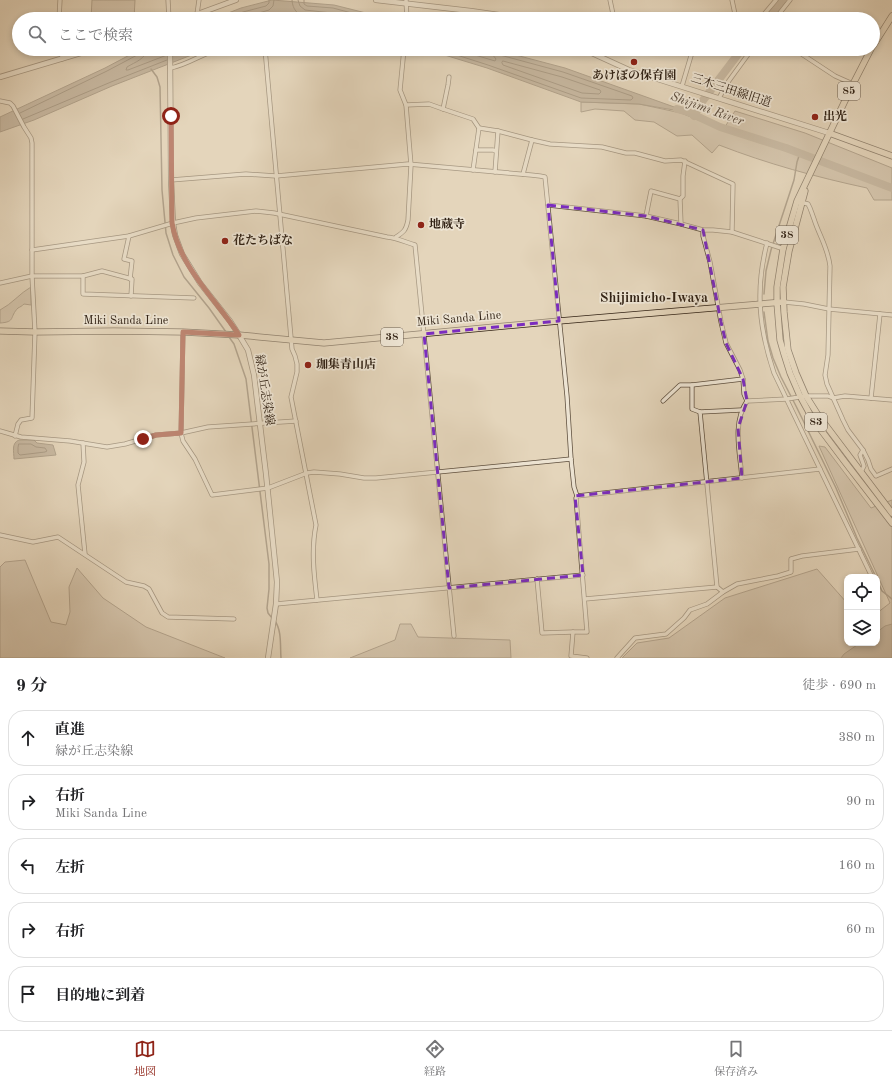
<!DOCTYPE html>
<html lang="ja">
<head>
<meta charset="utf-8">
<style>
	:root { --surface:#fff; --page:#f6f6f6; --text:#202124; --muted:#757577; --line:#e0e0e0; --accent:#8f2418 }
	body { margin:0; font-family:"Old Standard TT","Noto Serif JP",serif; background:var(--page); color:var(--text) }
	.controls { position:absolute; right:12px; bottom:12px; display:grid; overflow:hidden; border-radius:8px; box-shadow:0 2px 6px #0003 }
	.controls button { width:36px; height:36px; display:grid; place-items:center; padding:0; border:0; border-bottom:1px solid var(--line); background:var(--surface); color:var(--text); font:20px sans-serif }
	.stop { position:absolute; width:12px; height:12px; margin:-9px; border:3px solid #8f2418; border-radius:50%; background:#fff }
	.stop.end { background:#8f2418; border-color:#fff; box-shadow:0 1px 4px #0008 }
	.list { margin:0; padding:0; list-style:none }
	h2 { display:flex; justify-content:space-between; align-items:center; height:52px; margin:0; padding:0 16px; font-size:17px }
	h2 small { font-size:13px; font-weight:400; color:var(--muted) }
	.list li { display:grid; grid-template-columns:26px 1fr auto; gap:12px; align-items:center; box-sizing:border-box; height:56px; margin:0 8px 8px; padding:0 8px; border:1px solid var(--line); border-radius:16px }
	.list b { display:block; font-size:15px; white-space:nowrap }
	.list p { margin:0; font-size:13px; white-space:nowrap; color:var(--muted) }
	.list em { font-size:13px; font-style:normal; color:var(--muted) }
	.icon { flex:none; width:22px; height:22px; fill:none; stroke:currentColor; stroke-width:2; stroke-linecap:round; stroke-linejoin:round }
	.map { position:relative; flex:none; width:892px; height:658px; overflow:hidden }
	.search { position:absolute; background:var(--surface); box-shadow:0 2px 6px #0003; left:12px; right:12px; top:12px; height:44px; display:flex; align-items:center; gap:10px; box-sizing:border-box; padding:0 14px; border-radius:22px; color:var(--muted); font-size:15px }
	.sheet { height:372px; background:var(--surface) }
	nav { display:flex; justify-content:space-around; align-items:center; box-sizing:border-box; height:56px; border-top:1px solid var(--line); background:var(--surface); font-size:11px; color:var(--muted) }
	nav a { display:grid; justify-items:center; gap:2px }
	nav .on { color:var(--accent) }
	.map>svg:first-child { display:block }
</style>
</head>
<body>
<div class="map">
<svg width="892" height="658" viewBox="0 0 892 658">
	<rect width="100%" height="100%" fill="#e4d5bb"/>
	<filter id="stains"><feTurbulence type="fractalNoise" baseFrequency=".005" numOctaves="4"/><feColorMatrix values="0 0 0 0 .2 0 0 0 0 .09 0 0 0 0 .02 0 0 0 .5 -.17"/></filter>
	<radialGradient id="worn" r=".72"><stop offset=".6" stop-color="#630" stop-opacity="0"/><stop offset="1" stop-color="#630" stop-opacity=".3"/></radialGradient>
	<g fill="#c6b79f" stroke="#7c6c5a">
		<path d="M92 0H135L134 19H91Z"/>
		<path d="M581 102 639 104 681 113 723 130 735 111 805 133 892 168V200H874L867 188C816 177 768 164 719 145L712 153 692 135 677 136 654 122 635 120 624 111 595 109 581 112Z"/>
		<path d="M31 287V305L24 304C22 306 20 307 18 308 9 317 16 322 0 323V310C12 304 20 293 31 287Z"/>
		<path d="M819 446 825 447 871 508 892 500V658H622L637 643 669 638 725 598 817 569 847 603V643H877V613L890 603Z"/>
		<path d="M25 560 51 622 66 625 70 612 69 587 77 568 103 598 146 627 225 658H0V567L5 562Z"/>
		<path d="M400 624H411L418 637 510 640 511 658H350L395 640Z"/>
	</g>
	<g fill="#a79883" stroke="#786957">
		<path d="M272 0 334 5 390 19H213L241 8Z"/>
		<path d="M141 49H207L112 86 34 120 0 132V117L105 68Z"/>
		<path d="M425 49H493L565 68 691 113 639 104 581 102 487 68Z"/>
		<path d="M19 440H34L37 443 53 445 56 455 14 459C14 452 11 443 19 440Z"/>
		<path d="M892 624V658H841L844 654 860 643H877V632L885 626Z"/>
	</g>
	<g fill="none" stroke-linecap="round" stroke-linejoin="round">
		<g stroke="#6c5d4c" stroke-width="1">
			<path d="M292 0C293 20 313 18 328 19"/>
			<path d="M298 0 300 6 305 10 332 13 354 19"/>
			<path d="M304 0V4L307 6 333 8 374 19"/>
			<path d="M224 19 243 12 266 6 269 3V0"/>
			<path d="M238 19 269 10 273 6 274 0"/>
			<path d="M147 49C146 59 135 62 127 67L126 70H128L167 55"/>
			<path d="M438 49 488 65 581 98 631 100 633 98 632 96 563 72 500 55 497 52V49"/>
			<path d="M455 49 495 61 496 59 492 54V49"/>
			<path d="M503 61 562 77 600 90 601 92 599 94 582 93 503 65 502 63Z"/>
			<path d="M20 113 107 71 139 54 141 52V49"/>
			<path d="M23 119 111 82 167 60"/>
			<path d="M19 444H31L36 447 45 448 47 451 45 452 20 455 18 453V448Z"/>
		</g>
		<g stroke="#786957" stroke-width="1.5">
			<path d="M151 69 157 77 160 87 162 190 166 233 173 255 184 277 209 308 226 332"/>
			<path d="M764 294 766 271 771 250 794 180 797 162 800 153"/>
			<path d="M764 312 768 341 773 358 781 377 796 406 836 488 857 538 876 577"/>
			<path d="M229 337 234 344 246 379 269 564V589L267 608 268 613 272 618"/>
			<path d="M877 580 882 591 892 599"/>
			<path d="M275 621C282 631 280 646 281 658"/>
		</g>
		<g stroke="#a79883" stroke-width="8">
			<path d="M767 19 782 0"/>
			<path d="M677 109 688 112 720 127 786 148 892 188"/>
			<path d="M694 116 701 103 742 49"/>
		</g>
		<defs>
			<g id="minor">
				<path d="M168 0 169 19"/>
				<path d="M406 0 407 19"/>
				<path d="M610 0 614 19"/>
				<path d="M732 0 736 19"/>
				<path d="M197 14 199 0"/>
				<path d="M59 19 60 0"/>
				<path d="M760 19 776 0"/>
				<path d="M775 19 790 0"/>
				<path d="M62 49V59"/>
				<path d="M265 49 292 349 295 356 297 364V372L291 397 316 525C311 550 314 575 317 600"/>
				<path d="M379 49 403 54"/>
				<path d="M794 49 835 76 853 84"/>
				<path d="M170 68C185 66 202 54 218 49"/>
				<path d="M682 86 693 49"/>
				<path d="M719 98 728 82 752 49"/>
				<path d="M0 101 10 103 13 106 24 127 31 138 32 143V276L35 332 32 418 21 420 18 424 15 436"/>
				<path d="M406 105 429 104 443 109 473 119 479 128 473 170"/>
				<path d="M443 109 448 85 449 77"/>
				<path d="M479 128 498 131 532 140"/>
				<path d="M476 150H493L496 151"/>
				<path d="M495 172 498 131"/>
				<path d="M523 174 532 140 550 144 602 147 626 153H635L665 161 681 160 733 184 732 232"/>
				<path d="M171 180 246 174 276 176 408 164 531 175 540 176 545 177 567 396 571 459 574 487 577 496 576 498 587 632H573L542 633 537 579"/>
				<path d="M800 202 808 204C811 209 812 214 814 219 819 235 828 248 830 266L828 355 825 375 827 384 843 420 848 430 863 450 868 460 871 469 876 476 892 469"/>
				<path d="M548 205 646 216 681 224 703 230H713L732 232 784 249"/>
				<path d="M646 216 651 191 680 199"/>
				<path d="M681 224 680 199 683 196V176L685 161"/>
				<path d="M703 230V236L710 262 721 322 726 343 740 370 743 379 744 394 747 401C732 423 740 453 742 478"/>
				<path d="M129 236 124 259 132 261 130 279"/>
				<path d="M396 237C404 232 406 230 408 220L411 165 406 105 400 90 404 49"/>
				<path d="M767 243C755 290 759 328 774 373L820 469 872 577"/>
				<path d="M32 250 129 236 173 223 196 218 256 211 274 213 387 237C397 238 405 242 415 245L454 636"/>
				<path d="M83 276 102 271 132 279 131 296"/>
				<path d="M0 283 32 276H83V294L194 298"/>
				<path d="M784 302 804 304 829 309 892 315"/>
				<path d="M183 332 181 433 183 441 195 459 212 495 268 488 307 473 314 472 340 474 364 478H376L571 459"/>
				<path d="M692 385V409L700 412"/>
				<path d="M871 398 880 314"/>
				<path d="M663 401 680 385H692L743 379"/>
				<path d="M747 401 787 399 806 396H828L833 398 845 396 892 400"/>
				<path d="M0 431 21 437 70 441 107 447 125 444 156 435 181 433 208 427 296 421"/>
				<path d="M83 443 84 462 78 485 85 554"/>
				<path d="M861 472 864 466 860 455 863 450"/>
				<path d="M577 496 820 469"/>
				<path d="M0 535 33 542 58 537 126 582 144 586 149 589 162 613 168 617 234 619"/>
				<path d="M723 592 717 587 700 412 741 410"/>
				<path d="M585 599 717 587"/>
				<path d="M276 604 583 575"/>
				<path d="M573 632 571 656 587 658"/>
				<path d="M617 658 635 638 666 634 684 618 690 610 707 604 723 592 737 584 778 576 791 572V559L802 556 859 549"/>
			</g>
			<g id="tertiary">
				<path d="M376 0 471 11 499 15 512 19"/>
				<path d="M184 19 236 0"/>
				<path d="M170 49 171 180 173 223 175 235 182 254 200 283 230 321 239 335 248 350 254 375 266 474 277 582 276 604 268 658"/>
				<path d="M583 49 629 70 829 133"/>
				<path d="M0 77 94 49"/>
			</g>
			<g id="primary">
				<path d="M873 46 892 16"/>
				<path d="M871 49 853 84 797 201 783 249 777 287V303L780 340 784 354 790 373 800 396 812 418 845 462 892 523"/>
				<path d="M829 133 892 156"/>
				<path d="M805 191 789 251 783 287 784 312 788 350 796 373 806 396 818 415 892 513"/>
				<path d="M0 331 35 332 114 331 183 332 239 335 324 343 559 321 784 302"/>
			</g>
		</defs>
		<use href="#minor" stroke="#5e4f3e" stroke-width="5"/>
		<use href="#tertiary" stroke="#5e4f3e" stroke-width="6"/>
		<use href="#primary" stroke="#312215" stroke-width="7"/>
		<use href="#minor" stroke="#ede4d3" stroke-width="3.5"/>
		<use href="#tertiary" stroke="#ede4d3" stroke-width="4.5"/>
		<use href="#primary" stroke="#e4d5bb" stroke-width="5.5"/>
	</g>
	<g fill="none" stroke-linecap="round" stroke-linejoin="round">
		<path stroke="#8f2418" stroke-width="5" d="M143 439 156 435 181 433 183 332 239 335C215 298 180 268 172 223L171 116"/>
	</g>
	<path d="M0 0H892V658H0ZM548 205 646 216 703 230 721 322 726 343 743 379 747 401 738 428 742 478 575 496 583 575 449 588 424 334 559 321Z" fill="#e4d5bb" fill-opacity=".55" fill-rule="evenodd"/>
	<path fill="none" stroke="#7b2cbf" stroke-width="3" stroke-dasharray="8 5" stroke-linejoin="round" d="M548 205 646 216 703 230 721 322 726 343 743 379 747 401 738 428 742 478 575 496 583 575 449 588 424 334 559 321Z"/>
	<g fill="#8f2418" stroke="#ede4d3" stroke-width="1.5">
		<circle cx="634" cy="62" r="4"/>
		<circle cx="815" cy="117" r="4"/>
		<circle cx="421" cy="225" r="4"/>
		<circle cx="225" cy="241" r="4"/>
		<circle cx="308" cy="365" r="4"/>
	</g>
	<g text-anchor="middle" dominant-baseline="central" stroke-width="3.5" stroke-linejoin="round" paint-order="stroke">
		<g fill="#ede4d3" stroke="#695c4e" stroke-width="1">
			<rect x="838" y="82" width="22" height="18" rx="3"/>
			<rect x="776" y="226" width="22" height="18" rx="3"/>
			<rect x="381" y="328" width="22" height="18" rx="3"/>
			<rect x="805" y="413" width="22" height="18" rx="3"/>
		</g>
		<g font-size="11" font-weight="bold" fill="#312215">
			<text x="849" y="91">85</text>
			<text x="787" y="235">38</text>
			<text x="392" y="337">38</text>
			<text x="816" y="422">83</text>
		</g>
		<g font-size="12" font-weight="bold" fill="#312215" stroke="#ede4d3" text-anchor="start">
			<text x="634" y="76" text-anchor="middle">あけぼの保育園</text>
			<text x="823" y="117">出光</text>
			<text x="429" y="225">地蔵寺</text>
			<text x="233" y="241">花たちばな</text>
			<text x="316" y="365">珈集青山店</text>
		</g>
		<g font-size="12" fill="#312215" stroke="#ede4d3">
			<text transform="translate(731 91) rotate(18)">三木三田線旧道</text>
			<text transform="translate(459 319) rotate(-5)">Miki Sanda Line</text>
			<text x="126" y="321">Miki Sanda Line</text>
			<text transform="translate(264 390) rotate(81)">緑が丘志染線</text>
		</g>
		<g font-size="13" font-style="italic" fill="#5a4b3c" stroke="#ede4d3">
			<text transform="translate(707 109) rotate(20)">Shijimi River</text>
		</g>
		<g font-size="14" font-weight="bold" fill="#312215" stroke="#ede4d3">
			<text x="654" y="298">Shijimicho-Iwaya</text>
		</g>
	</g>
	<rect width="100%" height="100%" filter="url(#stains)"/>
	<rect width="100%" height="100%" fill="url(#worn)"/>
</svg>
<div class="controls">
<button><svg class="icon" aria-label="locate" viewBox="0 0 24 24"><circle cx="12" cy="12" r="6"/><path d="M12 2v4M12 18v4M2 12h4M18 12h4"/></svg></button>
<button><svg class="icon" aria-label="layers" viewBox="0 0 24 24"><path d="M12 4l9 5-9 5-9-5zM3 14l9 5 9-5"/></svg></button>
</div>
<div class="stop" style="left:171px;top:116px"></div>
<div class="stop end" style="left:143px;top:439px"></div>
<div class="search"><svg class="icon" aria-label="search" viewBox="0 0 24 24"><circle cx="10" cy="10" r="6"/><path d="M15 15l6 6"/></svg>ここで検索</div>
</div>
<section class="sheet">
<h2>9 分<small>徒歩 · 690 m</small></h2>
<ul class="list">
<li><svg class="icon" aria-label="ahead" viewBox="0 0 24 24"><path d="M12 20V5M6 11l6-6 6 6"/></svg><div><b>直進</b><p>緑が丘志染線</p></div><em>380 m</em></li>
<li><svg class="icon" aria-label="right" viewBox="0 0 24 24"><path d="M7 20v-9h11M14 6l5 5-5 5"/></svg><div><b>右折</b><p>Miki Sanda Line</p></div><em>90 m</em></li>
<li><svg class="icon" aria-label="left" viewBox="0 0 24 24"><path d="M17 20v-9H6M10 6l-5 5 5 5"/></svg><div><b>左折</b></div><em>160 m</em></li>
<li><svg class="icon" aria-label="right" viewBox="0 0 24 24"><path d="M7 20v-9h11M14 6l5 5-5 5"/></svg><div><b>右折</b></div><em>60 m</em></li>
<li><svg class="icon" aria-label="arrive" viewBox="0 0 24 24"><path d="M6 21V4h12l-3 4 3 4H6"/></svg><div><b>目的地に到着</b></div></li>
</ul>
</section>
<nav>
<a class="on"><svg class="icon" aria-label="map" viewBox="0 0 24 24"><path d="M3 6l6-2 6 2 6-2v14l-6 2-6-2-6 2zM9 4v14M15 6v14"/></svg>地図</a>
<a><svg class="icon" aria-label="directions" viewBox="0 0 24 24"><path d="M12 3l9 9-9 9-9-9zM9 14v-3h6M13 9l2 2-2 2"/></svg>経路</a>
<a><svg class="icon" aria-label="saved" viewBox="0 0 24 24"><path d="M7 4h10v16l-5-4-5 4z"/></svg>保存済み</a>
</nav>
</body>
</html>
